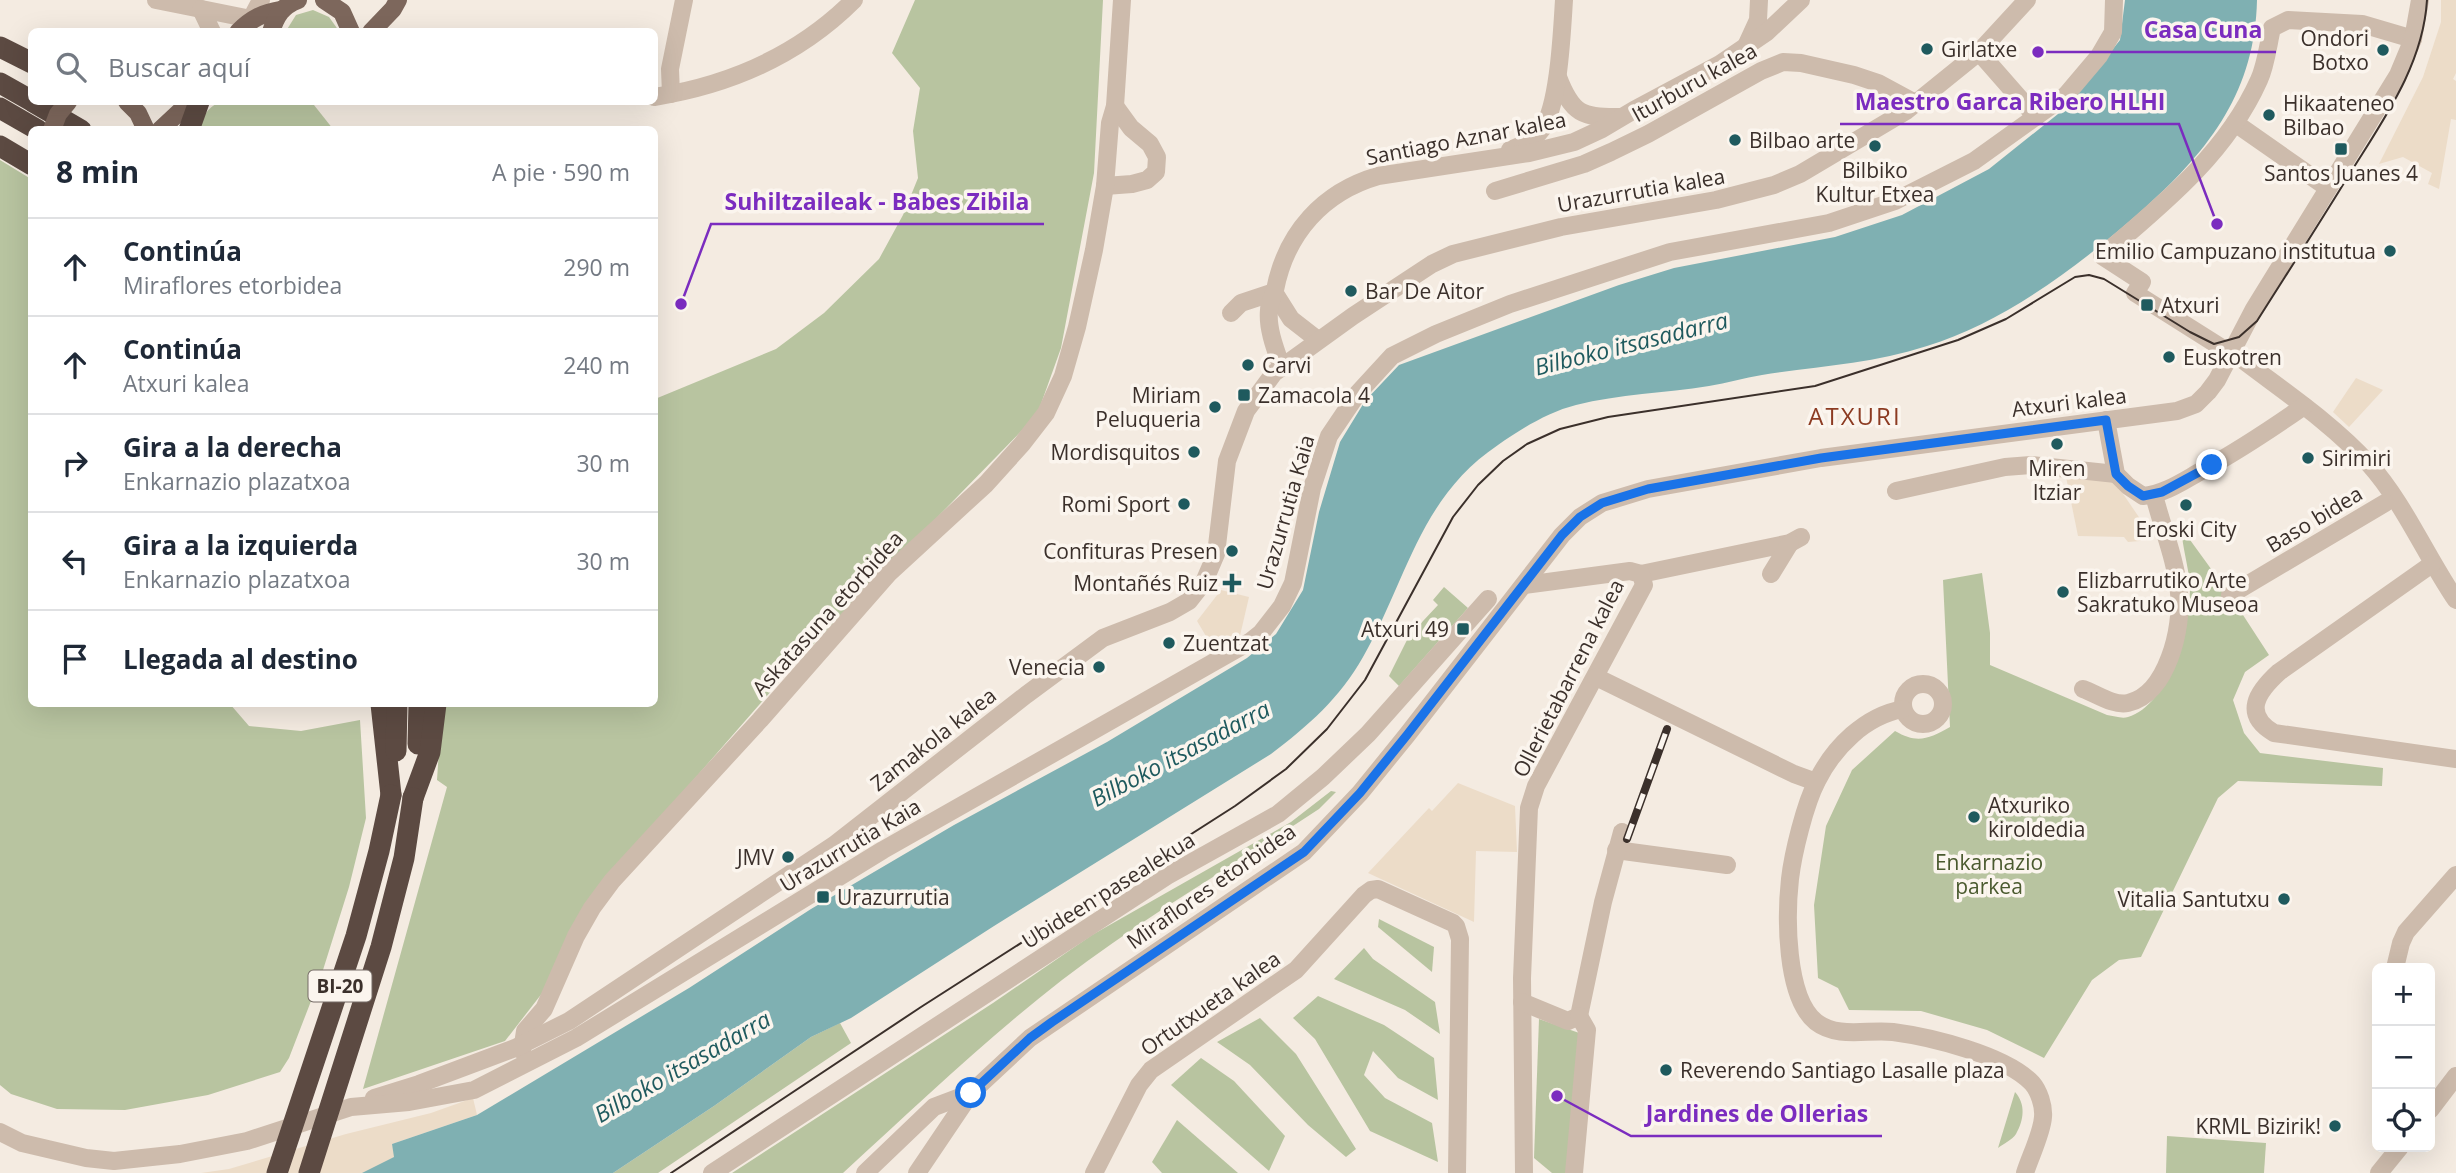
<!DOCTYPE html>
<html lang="es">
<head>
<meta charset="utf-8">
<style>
	:root { --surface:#fff; --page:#f6f6f7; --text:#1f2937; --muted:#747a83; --line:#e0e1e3 }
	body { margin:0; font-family:"Open Sans",sans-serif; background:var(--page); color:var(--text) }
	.controls { position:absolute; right:21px; bottom:21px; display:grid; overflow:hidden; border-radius:10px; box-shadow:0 7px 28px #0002 }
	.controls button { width:63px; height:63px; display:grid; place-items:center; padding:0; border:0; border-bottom:2px solid var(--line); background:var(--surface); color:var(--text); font:35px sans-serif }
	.stop { position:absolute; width:21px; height:21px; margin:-16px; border:5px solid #1a73e8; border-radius:50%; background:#fff }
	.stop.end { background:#1a73e8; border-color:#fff; box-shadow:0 2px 7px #0008 }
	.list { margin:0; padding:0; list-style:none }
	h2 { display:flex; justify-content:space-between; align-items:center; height:91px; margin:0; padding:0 28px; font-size:30px }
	h2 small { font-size:23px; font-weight:400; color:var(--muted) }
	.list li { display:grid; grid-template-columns:46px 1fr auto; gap:21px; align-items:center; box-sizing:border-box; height:98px; padding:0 28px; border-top:2px solid var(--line) }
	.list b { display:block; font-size:26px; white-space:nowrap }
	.list p { margin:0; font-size:23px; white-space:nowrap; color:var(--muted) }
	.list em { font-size:23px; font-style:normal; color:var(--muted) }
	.icon { flex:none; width:38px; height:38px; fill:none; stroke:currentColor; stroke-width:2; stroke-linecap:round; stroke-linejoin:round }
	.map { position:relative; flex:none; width:2456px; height:1173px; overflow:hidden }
	.search { position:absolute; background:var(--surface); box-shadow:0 7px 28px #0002; left:28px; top:28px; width:630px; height:77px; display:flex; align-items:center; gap:18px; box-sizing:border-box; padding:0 24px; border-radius:10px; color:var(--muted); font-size:26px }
	.panel { position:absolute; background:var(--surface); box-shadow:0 7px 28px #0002; left:28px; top:126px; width:630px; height:581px; border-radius:10px }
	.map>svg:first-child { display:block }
</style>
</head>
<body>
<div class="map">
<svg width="2456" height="1173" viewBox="0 0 2456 1173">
	<rect width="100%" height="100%" fill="#f4ebe1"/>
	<g fill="#b8c4a0">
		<path d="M915 0H1103L1094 173 1061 348 1037 415 800 658 642 839 550 983 505 1041 363 1089 447 787 437 780 442 704H654L655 399 776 349 824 313 879 259 903 215 918 178 913 131 920 88 892 53Z"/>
		<path d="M313 10 329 17 339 31H286L296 15Z"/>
		<path d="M219 102H307L314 105 333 129 199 130C201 117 208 108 219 102Z"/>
		<path d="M0 160 31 179 32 704H230L249 726 301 731 360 720 366 818 349 887 323 970 289 1058 280 1072 208 1095 125 1110 57 1109 11 1094 0 1085Z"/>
		<path d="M2185 533 2230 595 2269 655 2245 672 2233 700 2244 733 2260 753 2383 768 2382 786 2238 781 2218 798 2141 957 2119 960 2092 980 2044 1058 1987 1030 1921 1011 1849 1010 1838 988 1818 978 1814 905 1826 826 1852 770 1895 731C1917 744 1929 739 1950 727L1943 580 1982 573 1990 633V665L2107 715C2114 716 2122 719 2128 717 2169 705 2189 628 2190 590 2190 573 2184 554 2182 536Z"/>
		<path d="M1444 587 1468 608 1399 686 1389 676 1409 636 1438 605 1433 600Z"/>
		<path d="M1331 791 1336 792 1319 809 1296 824C1217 875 1136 923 1062 980 985 1040 915 1107 843 1173H732L993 1003 1092 935 1291 822Z"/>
		<path d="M1379 919 1434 947 1432 972 1378 927Z"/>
		<path d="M1364 948 1373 959 1435 1002 1440 1034 1405 1010 1334 979Z"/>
		<path d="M1318 996 1384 1025 1434 1058 1438 1100 1398 1078 1373 1051 1364 1075 1385 1098 1432 1123 1438 1162 1370 1131 1315 1039 1293 1018Z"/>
		<path d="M1260 1018 1296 1054 1356 1149 1346 1157 1308 1125 1250 1065 1217 1042Z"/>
		<path d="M1539 1019 1585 1035 1569 1173H1552L1534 1158Z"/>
		<path d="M840 1023 851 1043 658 1173H613L714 1106 811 1037Z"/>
		<path d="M1201 1058 1234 1081 1285 1136 1269 1171 1171 1085Z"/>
		<path d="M2015 1092C2026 1104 2024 1120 2016 1134 2012 1140 2003 1144 1998 1148Z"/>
		<path d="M1177 1120 1238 1173H1162L1152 1162Z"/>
		<path d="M2167 1136 2266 1143 2264 1173H2166Z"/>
	</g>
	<g fill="#ecdcc8">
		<path d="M2441 0H2456V73L2453 79 2456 81V120L2451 119 2439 189 2428 184 2432 173 2403 157 2379 164 2423 77 2441 22Z"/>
		<path d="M2356 378 2383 390 2349 427 2333 412Z"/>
		<path d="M2065 472 2115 482 2149 532 2140 541 2128 542 2124 537 2078 536Z"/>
		<path d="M1221 590 1249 597 1239 640 1216 653 1197 621Z"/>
		<path d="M1458 783 1515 806 1517 852 1476 851 1474 922 1368 873 1429 808 1432 811Z"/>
		<path d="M473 1098 477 1115 392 1144 395 1157 365 1173H201L229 1169 346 1134 431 1113Z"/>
	</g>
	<path fill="#7fb0b2" d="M2125 0H2257C2255 90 2211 148 2147 206 2085 261 2007 322 1927 346 1872 364 1818 366 1762 375 1744 378 1727 383 1709 386 1665 393 1619 394 1576 405 1548 412 1521 429 1498 445 1419 498 1407 580 1363 657 1340 698 1308 726 1271 754L994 926 851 1018 811 1037 714 1106 613 1173H362L394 1157 392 1144 477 1115 689 988 811 909 954 825 1107 742 1247 658 1276 634 1303 590 1319 512 1340 442 1365 401 1399 365 1619 285 1674 268 1835 237 1902 215 1989 169 2068 106 2120 40Z"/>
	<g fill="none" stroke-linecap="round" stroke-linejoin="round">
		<g stroke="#cdbbac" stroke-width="18">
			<path d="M156 0 251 19 261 0"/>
			<path d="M201 9 212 32"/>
			<path d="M1747 44 1758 20 1759 0"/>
			<path d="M1979 52 2036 117"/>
			<path d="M1558 77C1572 114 1582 118 1621 117"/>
			<path d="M671 94 670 69 684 0"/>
			<path d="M654 97C730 85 799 55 854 0"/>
			<path d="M2235 123 2328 188"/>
			<path d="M1510 150C1523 145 1534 140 1542 129 1559 106 1562 30 1564 0"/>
			<path d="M1105 186 1132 184 1147 180 1156 172 1157 157 1150 144 1131 128 1115 106"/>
			<path d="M1495 191 1584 164 1611 152 1648 134 1761 71 1783 62 1801 63 1854 75 1878 83 1915 103"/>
			<path d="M1274 292 1291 319 1318 340"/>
			<path d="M1231 313 1241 303 1274 292"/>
			<path d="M2231 351C2277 387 2329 420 2369 464 2404 503 2426 556 2456 600"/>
			<path d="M2230 353 2135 293 2142 282 2102 256C2162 205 2226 154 2259 80 2266 65 2268 45 2272 28L2288 20 2362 24 2413 39"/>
			<path d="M1282 368C1276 351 1267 329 1269 310 1269 304 1273 296 1275 290 1286 233 1323 192 1378 176L1529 153 1574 142 1602 129 1634 110 1720 64 1767 32 1801 0"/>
			<path d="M2106 420 2116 474 2128 486 2143 496C2165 494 2183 481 2203 470 2238 451 2271 429 2304 406"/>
			<path d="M1896 491 2005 467 2031 465 2116 474"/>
			<path d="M2432 564 2279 672C2257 692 2242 714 2274 733L2456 759"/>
			<path d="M1641 574 1790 543 1801 537"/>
			<path d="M1771 574 1790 543"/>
			<path d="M1524 585 1630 571 1641 574 1644 585 1536 786 1529 808 1522 978 1524 1173"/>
			<path d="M2230 595 2385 503"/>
			<path d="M1596 677 1794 774 1816 782"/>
			<circle cx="1923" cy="704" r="20"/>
			<path d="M2083 689C2097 694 2113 706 2128 703 2167 695 2183 627 2179 593 2176 560 2162 527 2154 495"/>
			<path d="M1903 709C1865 716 1834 747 1817 781 1805 804 1793 853 1790 879 1786 915 1785 997 1816 1022 1838 1039 1868 1029 1893 1032 1931 1037 2005 1055 2032 1083 2039 1091 2044 1106 2043 1117 2042 1133 2030 1157 2025 1173"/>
			<path d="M1616 850 1727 865"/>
			<path d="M2395 968 2401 943 2406 932 2456 875"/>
			<path d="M1522 1002 1568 1021 1579 1016 1603 902 1622 832"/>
			<path d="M522 1051 525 1031 544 1009 576 936 592 908 612 881 760 720 889 573 986 484 1022 444 1046 413 1063 376 1077 327 1094 250 1105 186 1110 123 1115 106 1122 0"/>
			<path d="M374 1098 419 1084 515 1048 569 1021 834 845 1026 695 1103 638 1170 612 1189 601 1204 582 1216 554 1227 461 1246 411 1274 373 1353 316 1432 264 1453 254 1561 227 1716 200 1774 185 1800 174 1906 111 1979 52 2027 0"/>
			<path d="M2430 1110 2456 1076"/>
			<path d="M0 1132 22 1143 86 1158 114 1161 180 1154 247 1141 351 1107 409 1102 474 1090 576 1038 883 850 1251 641 1261 633 1282 606 1293 583 1312 488 1329 436 1358 393 1392 356 1436 334 1510 304 1670 252 1829 223 1895 201 1974 161 2066 95 2099 56 2113 32 2114 0"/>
			<path d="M712 1173 1167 876 1278 814 1323 777 1368 734 1488 599"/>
			<path d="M865 1173 934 1107 971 1093"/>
			<path d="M917 1173 971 1093 1030 1038 1304 852 1360 793 1407 735 1562 535 1580 517 1602 503 1648 489 1821 458 2177 411 2196 404 2208 392 2217 380 2254 309 2398 75 2413 39 2420 0"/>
			<path d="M1094 1173 1139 1085 1151 1070 1296 970 1364 895 1371 890 1378 889 1453 923 1456 926 1460 939 1457 1173"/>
			<path d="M1574 1173 1587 1030 1579 1016"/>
			<path d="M2379 1173 2400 1147"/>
		</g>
		<g stroke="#7d675c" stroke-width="18">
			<path d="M324 0 342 12 351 32"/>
			<path d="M238 32C252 18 263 13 281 10"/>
			<path d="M271 32C276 16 282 6 298 0"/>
			<path d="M371 32 393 9 398 0"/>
			<path d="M127 102 138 113 146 130"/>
			<path d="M160 130 190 102"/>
		</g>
		<g stroke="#5c4a42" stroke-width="21">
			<path d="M0 47 32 63"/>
			<path d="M0 83 32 101"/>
			<path d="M33 102 81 130"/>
			<path d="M0 108 38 130"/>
			<path d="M189 130 199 102"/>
			<path d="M0 146 32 165"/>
			<path d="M381 704 391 795"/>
			<path d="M418 744 419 704"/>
			<path d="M396 751 397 704"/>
			<path d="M413 798 430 752 436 704"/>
		</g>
		<path stroke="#3b302b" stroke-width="2" d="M671 1173 921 1007 1235 806 1286 769 1327 729 1365 680 1453 517 1478 485 1503 461 1527 444 1560 429 1608 417 1815 386 1958 340 2006 319 2075 277 2089 275 2104 279 2190 332 2214 344 2239 337 2257 321C2288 272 2319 224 2349 175 2383 120 2423 66 2427 0"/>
		<defs>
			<path id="rail" d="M1627 839 1667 729"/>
		</defs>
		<use href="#rail" stroke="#3b302b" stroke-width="8"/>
		<use href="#rail" stroke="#fbf5ee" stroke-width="5" stroke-dasharray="16" stroke-linecap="butt"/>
		<path stroke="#7d675c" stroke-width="18" d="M52 130 58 114 68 102"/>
		<g stroke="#5c4a42" stroke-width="21">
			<path d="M277 1173 356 936 379 851 391 795"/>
			<path d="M309 1173 381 947 404 858 413 798"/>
		</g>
	</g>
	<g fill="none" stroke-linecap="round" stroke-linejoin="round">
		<path stroke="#1a73e8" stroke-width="9" d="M971 1093 1030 1038 1052 1022 1304 852 1360 793 1407 735 1562 535 1580 517 1602 503 1648 489 1821 458 2106 420 2116 474 2128 486 2143 496 2162 492 2212 465"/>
	</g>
	<g fill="#1f5a5e" stroke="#fbf5ee" stroke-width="2.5">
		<circle cx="1927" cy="49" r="7"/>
		<circle cx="2383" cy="50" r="7"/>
		<circle cx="2269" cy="115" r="7"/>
		<circle cx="1735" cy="140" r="7"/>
		<circle cx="1875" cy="146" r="7"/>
		<rect x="2334" y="142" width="14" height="14" rx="3.5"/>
		<circle cx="2390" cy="251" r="7"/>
		<circle cx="1351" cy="291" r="7"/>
		<rect x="2140" y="298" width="14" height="14" rx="3.5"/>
		<circle cx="2169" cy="357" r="7"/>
		<circle cx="1248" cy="365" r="7"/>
		<rect x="1237" y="388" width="14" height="14" rx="3.5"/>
		<circle cx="1215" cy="407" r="7"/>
		<circle cx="2057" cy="444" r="7"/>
		<circle cx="1194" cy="452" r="7"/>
		<circle cx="2308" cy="458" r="7"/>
		<circle cx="1184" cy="504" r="7"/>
		<circle cx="2186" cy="505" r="7"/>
		<circle cx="1232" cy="551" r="7"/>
		<path d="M1228.5 572.5h7v7h7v7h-7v7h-7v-7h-7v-7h7z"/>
		<circle cx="2063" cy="592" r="7"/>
		<rect x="1456" y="622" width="14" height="14" rx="3.5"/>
		<circle cx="1169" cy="643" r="7"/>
		<circle cx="1099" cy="667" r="7"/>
		<circle cx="1974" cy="817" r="7"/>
		<circle cx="788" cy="857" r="7"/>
		<rect x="816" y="890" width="14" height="14" rx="3.5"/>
		<circle cx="2284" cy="899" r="7"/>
		<circle cx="1666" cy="1070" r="7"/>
		<circle cx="2335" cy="1126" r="7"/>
	</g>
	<g text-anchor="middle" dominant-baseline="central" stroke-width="7" stroke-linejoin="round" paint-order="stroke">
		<rect fill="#fbf5ee" stroke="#756b66" stroke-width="2" x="308.5" y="970.5" width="63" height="31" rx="5"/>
		<g font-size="19" font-weight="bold" fill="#3b302b">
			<text x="340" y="986">BI-20</text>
		</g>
		<g font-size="21" fill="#3b302b" stroke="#fbf5ee" text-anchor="start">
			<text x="2369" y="38" text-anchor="end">Ondori<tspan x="2369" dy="24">Botxo</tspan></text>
			<text x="1941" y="49">Girlatxe</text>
			<text x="2283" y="103">Hikaateneo<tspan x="2283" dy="24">Bilbao</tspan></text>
			<text x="1749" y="140">Bilbao arte</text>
			<text x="1875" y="170" text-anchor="middle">Bilbiko<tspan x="1875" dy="24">Kultur Etxea</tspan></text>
			<text x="2341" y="173" text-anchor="middle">Santos Juanes 4</text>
			<text x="2376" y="251" text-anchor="end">Emilio Campuzano institutua</text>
			<text x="1365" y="291">Bar De Aitor</text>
			<text x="2161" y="305">Atxuri</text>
			<text x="2183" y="357">Euskotren</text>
			<text x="1262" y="365">Carvi</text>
			<text x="1201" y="395" text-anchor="end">Miriam<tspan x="1201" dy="24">Peluqueria</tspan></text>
			<text x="1258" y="395">Zamacola 4</text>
			<text x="1180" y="452" text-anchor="end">Mordisquitos</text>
			<text x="2322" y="458">Sirimiri</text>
			<text x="2057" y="468" text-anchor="middle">Miren<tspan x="2057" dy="24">Itziar</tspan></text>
			<text x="1170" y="504" text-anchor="end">Romi Sport</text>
			<text x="2186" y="529" text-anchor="middle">Eroski City</text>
			<text x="1218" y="551" text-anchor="end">Confituras Presen</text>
			<text x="2077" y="580">Elizbarrutiko Arte<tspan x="2077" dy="24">Sakratuko Museoa</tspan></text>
			<text x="1218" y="583" text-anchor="end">Montañés Ruiz</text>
			<text x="1449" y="629" text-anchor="end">Atxuri 49</text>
			<text x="1183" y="643">Zuentzat</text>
			<text x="1085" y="667" text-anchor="end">Venecia</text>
			<text x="1988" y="805">Atxuriko<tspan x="1988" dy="24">kiroldedia</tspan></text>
			<text x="774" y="857" text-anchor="end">JMV</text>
			<text x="837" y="897">Urazurrutia</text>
			<text x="2270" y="899" text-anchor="end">Vitalia Santutxu</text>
			<text x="1680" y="1070">Reverendo Santiago Lasalle plaza</text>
			<text x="2321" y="1126" text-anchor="end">KRML Bizirik!</text>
		</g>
		<g font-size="21" fill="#3b302b" stroke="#fbf5ee">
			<text transform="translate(1694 82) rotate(-29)">Iturburu kalea</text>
			<text transform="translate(1466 138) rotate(-11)">Santiago Aznar kalea</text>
			<text transform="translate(1641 190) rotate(-10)">Urazurrutia kalea</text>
			<text transform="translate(2069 402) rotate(-7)">Atxuri kalea</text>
			<text transform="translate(1285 512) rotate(-74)">Urazurrutia Kaia</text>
			<text transform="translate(2314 519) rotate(-31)">Baso bidea</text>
			<text transform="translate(827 613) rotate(-48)">Askatasuna etorbidea</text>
			<text transform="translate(1568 678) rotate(-63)">Ollerietabarrena kalea</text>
			<text transform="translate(933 739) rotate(-38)">Zamakola kalea</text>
			<text transform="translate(850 845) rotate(-31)">Urazurrutia Kaia</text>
			<text transform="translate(1211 886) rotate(-35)">Miraflores etorbidea</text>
			<text transform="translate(1108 890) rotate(-32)">Ubideen pasealekua</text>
			<text transform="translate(1210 1003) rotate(-35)">Ortutxueta kalea</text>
		</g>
		<g font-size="21" fill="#4a5a2e" stroke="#fbf5ee">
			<text x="1989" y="862">Enkarnazio<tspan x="1989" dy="24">parkea</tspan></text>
		</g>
		<g font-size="23" font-style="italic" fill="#1f5a5e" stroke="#fbf5ee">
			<text transform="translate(1631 343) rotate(-14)">Bilboko itsasadarra</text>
			<text transform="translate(1180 753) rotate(-28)">Bilboko itsasadarra</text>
			<text transform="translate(682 1066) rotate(-30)">Bilboko itsasadarra</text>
		</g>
		<g font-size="24" letter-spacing="2" fill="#8c3b22" stroke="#fbf5ee">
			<text x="1855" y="415">ATXURI</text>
		</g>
	</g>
	<path fill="none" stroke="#7b2cbf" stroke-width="2.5" d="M2038 52L2129 52H2276M2217 224L2179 124H1840M681 304L711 224H1044M1557 1096L1631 1136H1882"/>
	<g fill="#7b2cbf" stroke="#fbf5ee" stroke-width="2.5">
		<circle cx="2038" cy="52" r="7"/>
		<circle cx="2217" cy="224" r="7"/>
		<circle cx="681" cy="304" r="7"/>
		<circle cx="1557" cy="1096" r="7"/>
	</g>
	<g font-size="23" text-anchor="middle" font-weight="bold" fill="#7b2cbf" stroke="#fbf5ee" stroke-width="7" stroke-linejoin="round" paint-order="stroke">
		<text x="2203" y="38">Casa Cuna</text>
		<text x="2010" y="110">Maestro Garca Ribero HLHI</text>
		<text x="877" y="210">Suhiltzaileak - Babes Zibila</text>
		<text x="1757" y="1122">Jardines de Ollerias</text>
	</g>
</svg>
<div class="controls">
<button>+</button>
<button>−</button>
<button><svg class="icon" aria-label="locate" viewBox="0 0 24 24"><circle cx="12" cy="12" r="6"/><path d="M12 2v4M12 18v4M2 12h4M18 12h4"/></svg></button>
</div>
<div class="stop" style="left:971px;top:1093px"></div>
<div class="stop end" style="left:2212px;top:465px"></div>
<div class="search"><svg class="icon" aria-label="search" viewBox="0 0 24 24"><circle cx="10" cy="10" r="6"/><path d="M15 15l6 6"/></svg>Buscar aquí</div>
<section class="panel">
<h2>8 min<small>A pie · 590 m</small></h2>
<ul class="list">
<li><svg class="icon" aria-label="ahead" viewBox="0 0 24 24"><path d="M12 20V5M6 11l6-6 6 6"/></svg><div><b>Continúa</b><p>Miraflores etorbidea</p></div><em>290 m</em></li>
<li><svg class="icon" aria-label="ahead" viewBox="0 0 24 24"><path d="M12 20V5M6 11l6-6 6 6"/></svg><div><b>Continúa</b><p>Atxuri kalea</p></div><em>240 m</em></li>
<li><svg class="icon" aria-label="right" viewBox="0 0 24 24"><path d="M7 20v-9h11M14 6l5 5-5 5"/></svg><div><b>Gira a la derecha</b><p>Enkarnazio plazatxoa</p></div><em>30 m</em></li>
<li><svg class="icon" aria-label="left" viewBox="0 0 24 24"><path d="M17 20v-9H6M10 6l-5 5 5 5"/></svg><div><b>Gira a la izquierda</b><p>Enkarnazio plazatxoa</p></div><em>30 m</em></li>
<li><svg class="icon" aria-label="arrive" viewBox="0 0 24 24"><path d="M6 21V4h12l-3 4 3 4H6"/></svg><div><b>Llegada al destino</b></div></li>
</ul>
</section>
</div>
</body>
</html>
